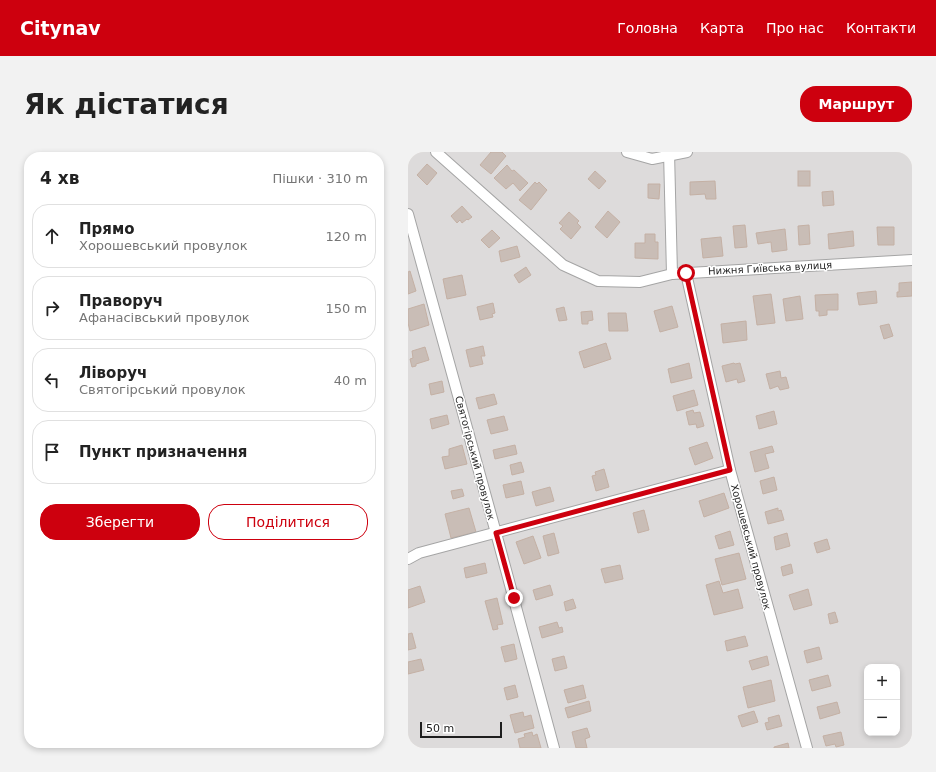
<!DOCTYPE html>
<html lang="uk">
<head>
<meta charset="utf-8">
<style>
	:root { --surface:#fff; --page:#f2f2f2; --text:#222; --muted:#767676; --line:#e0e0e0; --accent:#cd000e }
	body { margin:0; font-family:"DejaVu Sans",sans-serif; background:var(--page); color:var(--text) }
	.controls { position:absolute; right:12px; bottom:12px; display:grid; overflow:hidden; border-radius:8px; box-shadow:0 2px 6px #0003 }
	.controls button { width:36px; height:36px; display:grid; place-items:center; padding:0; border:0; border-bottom:1px solid var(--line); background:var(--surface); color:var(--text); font:20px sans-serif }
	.scale { position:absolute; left:12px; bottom:10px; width:82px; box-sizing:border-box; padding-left:4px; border:2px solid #1e1e1e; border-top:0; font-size:11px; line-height:14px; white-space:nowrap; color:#1e1e1e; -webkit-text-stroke:3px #fff; paint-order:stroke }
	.stop { position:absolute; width:12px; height:12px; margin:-9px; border:3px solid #cd000e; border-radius:50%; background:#fff }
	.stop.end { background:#cd000e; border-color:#fff; box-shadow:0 1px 4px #0008 }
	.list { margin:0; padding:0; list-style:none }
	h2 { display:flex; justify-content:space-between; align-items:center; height:52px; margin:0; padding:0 16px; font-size:17px }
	h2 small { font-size:13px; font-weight:400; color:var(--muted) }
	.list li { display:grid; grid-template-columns:26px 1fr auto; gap:12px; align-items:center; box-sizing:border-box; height:64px; margin:0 8px 8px; padding:0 8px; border:1px solid var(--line); border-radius:16px }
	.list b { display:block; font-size:15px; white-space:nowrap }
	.list p { margin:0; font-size:13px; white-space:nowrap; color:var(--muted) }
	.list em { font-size:13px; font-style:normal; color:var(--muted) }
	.actions { display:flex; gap:8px; padding:12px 16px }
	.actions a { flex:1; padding:9px 0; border:1px solid var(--accent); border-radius:16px; text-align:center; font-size:14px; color:var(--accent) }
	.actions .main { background:var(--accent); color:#fff }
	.icon { flex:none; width:22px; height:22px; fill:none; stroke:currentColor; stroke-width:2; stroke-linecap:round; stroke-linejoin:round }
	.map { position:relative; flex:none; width:504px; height:596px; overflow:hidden; border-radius:16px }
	header { display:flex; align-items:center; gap:24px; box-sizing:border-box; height:56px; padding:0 20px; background:var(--accent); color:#fff }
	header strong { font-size:19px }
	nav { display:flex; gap:22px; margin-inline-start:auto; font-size:14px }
	.intro { display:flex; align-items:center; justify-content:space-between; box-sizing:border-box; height:96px; padding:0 24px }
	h1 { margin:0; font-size:28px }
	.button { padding:10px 18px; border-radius:16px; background:var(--accent); color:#fff; font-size:14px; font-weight:700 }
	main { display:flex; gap:24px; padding:0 24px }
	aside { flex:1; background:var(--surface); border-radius:16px; box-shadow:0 2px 6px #0003 }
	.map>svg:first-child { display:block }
</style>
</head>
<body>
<header>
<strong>Citynav</strong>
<nav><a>Головна</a><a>Карта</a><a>Про нас</a><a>Контакти</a></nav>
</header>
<div class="intro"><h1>Як дістатися</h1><a class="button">Маршрут</a></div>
<main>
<aside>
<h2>4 хв<small>Пішки · 310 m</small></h2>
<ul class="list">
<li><svg class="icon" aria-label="ahead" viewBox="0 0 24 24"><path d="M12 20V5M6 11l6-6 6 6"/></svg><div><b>Прямо</b><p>Хорошевський провулок</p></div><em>120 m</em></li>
<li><svg class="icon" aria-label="right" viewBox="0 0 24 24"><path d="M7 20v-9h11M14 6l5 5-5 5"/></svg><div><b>Праворуч</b><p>Афанасівський провулок</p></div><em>150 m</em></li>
<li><svg class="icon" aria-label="left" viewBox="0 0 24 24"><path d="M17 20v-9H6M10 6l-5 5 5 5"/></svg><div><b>Ліворуч</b><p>Святогірський провулок</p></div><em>40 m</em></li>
<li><svg class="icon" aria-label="arrive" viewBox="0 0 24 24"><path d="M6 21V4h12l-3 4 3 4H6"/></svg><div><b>Пункт призначення</b></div></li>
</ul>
<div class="actions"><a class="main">Зберегти</a><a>Поділитися</a></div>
</aside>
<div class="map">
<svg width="504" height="596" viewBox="0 0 504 596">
	<rect width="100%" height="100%" fill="#f0ebe3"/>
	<path fill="#dddbdb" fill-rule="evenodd" d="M0 0H504V596H0ZM459 515H489V581H459Z"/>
	<g fill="#c9bdb6" stroke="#c4b0a4">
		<path d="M83 0H94L98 4 83 22 72 13Z"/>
		<path d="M19 12 29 21 19 33 9 23Z"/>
		<path d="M99 13 104 19 106 18 120 31 112 39 105 31 98 37 86 26Z"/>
		<path d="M187 19 198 29 191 37 180 27Z"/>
		<rect x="390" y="19" width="12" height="15"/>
		<path d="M307 29 308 47H298L297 42 282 43V30Z"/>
		<path d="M127 30 129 32 131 30 139 38 123 58 111 48Z"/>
		<path d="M240 32H252L251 47 240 46Z"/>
		<path d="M425 39 426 53 415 54 414 40Z"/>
		<path d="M54 54 64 65 60 68 59 67 54 71 52 68 49 71 43 64Z"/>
		<path d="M200 59 212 70 199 86 187 75Z"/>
		<path d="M161 60 171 69 169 71 173 75 163 87 152 77 155 74 151 71Z"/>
		<path d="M337 73 339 95 327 96 325 74Z"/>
		<path d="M401 73 402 92 391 93 390 74Z"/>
		<path d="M469 75H486V93H470Z"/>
		<path d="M377 77 379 98 364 100 363 90 350 92 348 81Z"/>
		<path d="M84 78 92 86 81 96 73 88Z"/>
		<path d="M445 79 446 94 421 97 420 82Z"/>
		<path d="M237 82H247V90H250V107L227 106V91H237Z"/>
		<path d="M313 85 315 104 295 106 293 87Z"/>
		<path d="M109 94 112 105 93 110 91 99Z"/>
		<path d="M118 115 123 123 111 131 106 123Z"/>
		<path d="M2 119 8 139 0 142V120Z"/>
		<path d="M54 123 58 143 39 147 35 127Z"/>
		<path d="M504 130V144L489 145V140H491V131Z"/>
		<path d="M468 139 469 151 451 153 449 141Z"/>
		<path d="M363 142 367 171 349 173 345 144Z"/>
		<path d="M430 142V158H419V163L411 164V159H408L407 143Z"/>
		<path d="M392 144 395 167 378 169 375 147Z"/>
		<path d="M85 151 87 161 84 162 85 165 72 168 69 155Z"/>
		<path d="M16 152 21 173 2 179 0 171V157Z"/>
		<path d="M264 154 270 175 252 180 246 159Z"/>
		<path d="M156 155 159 168 151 169 148 157Z"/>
		<path d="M184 159 185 168 180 169V172H174L173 160Z"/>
		<path d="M200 161H218L220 179H201Z"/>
		<path d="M338 169 339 188 315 191 313 172Z"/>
		<path d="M481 172 485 184 476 187 472 174Z"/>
		<path d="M198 191 203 207 176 216 171 200Z"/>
		<path d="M75 194 77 204H73L75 212 62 215 58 198Z"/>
		<path d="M17 195 21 208 8 212V214L4 215 2 207 5 206 4 199Z"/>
		<path d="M281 211 284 226 263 231 260 217Z"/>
		<path d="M326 211 327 212 332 211 337 229 330 231 329 227 318 230 314 214Z"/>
		<path d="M372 219 373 226 378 225 381 236 372 238 370 234 362 237 358 222Z"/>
		<path d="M34 229 36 240 23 243 21 232Z"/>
		<path d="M286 238 290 253 269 259 265 244Z"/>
		<path d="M86 242 89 252 71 257 68 246Z"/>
		<path d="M285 258 286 261 292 260 296 274 289 276 288 272 281 273 278 260Z"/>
		<path d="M366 259 369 272 351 277 348 264Z"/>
		<path d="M39 263 41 272 24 277 22 267Z"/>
		<path d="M96 264 100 278 83 282 79 268Z"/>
		<path d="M299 290 305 306 287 313 281 296Z"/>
		<path d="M54 293 59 312 37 317 34 305 41 304V297Z"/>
		<path d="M107 293 109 302 87 307 85 298Z"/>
		<path d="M364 294 366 300 357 302 361 316 347 320 342 300Z"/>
		<path d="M113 310 116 320 104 323 102 313Z"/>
		<path d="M196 317 201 335 188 339 184 324 188 323 187 320Z"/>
		<path d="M366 325 369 338 355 342 352 329Z"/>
		<path d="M113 329 116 342 98 346 95 333Z"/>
		<path d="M142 335 146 349 128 354 124 340Z"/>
		<path d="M54 337 56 344 45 347 43 339Z"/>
		<path d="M316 341 321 356 296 365 291 349Z"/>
		<path d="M61 356 68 380 43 386 37 362Z"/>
		<path d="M370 356V359L373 358 376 368 360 372 357 360Z"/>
		<path d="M236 358 241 378 230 381 225 361Z"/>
		<path d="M322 379 326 393 311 397 307 384Z"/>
		<path d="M146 381 151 401 140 404 135 384Z"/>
		<path d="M379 381 382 394 368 398 366 385Z"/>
		<path d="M125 384 133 406 116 412 108 390Z"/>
		<path d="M419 387 422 397 409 401 406 391Z"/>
		<path d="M331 401 338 427 314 433 307 407Z"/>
		<path d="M77 411 79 421 58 426 56 416Z"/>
		<path d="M383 412 385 421 375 424 373 415Z"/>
		<path d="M212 413 215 427 197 431 193 417Z"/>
		<path d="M311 429 315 441 330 437 335 456 306 463 298 433Z"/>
		<path d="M142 433 145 443 128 448 125 438Z"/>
		<path d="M12 434 17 450 0 456V438Z"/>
		<path d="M400 437 404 453 386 458 381 443Z"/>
		<path d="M89 446 95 472 89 473 90 477 85 478 77 449Z"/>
		<path d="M165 447 168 456 158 459 156 450Z"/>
		<path d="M427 460 430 470 422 472 420 462Z"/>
		<path d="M149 470 151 476 154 475 155 480 134 486 131 475Z"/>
		<path d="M4 481 8 496 0 498V482Z"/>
		<path d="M337 484 340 494 319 499 317 489Z"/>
		<path d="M106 492 109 507 97 510 93 495Z"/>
		<path d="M411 495 414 507 399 511 396 499Z"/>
		<path d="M156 504 159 516 147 519 144 507Z"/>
		<path d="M359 504 361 513 344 518 341 509Z"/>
		<path d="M13 507 16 518 0 522V510Z"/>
		<path d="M420 523 423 534 404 539 401 528Z"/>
		<path d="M363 528 367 549 340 556 335 535Z"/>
		<path d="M107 533 110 545 99 548 96 536Z"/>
		<path d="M175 533 178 546 160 551 156 538Z"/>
		<path d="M181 549 183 559 160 566 157 556Z"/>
		<path d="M429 550 432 561 412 567 409 555Z"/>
		<path d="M346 559 350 570 334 575 330 564Z"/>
		<path d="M115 560 116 565 123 563 126 576 107 581 102 563Z"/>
		<path d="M371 563 374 574 359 578 357 571 361 570 360 566Z"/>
		<path d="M179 576 182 585 177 587 179 596H168L164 580Z"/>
		<path d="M124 580 125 584 129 582 133 596H112L110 587 117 585 116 582Z"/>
		<path d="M433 580 436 593 428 595 427 592 418 594 415 584Z"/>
		<path d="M380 591 381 596H366V595Z"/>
	</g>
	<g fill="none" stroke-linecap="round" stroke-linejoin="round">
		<defs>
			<g id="minor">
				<path d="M28 0 155 113 190 129 232 130 264 122 504 108"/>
				<path d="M219 0 244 7 279 0"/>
				<path d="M261 0 264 122"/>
				<path d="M0 62 88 381 146 596"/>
				<path d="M278 121 322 318 399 596"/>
				<path d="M0 407 11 401 322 318"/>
			</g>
		</defs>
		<use href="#minor" stroke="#a5a5a5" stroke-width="12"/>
		<use href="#minor" stroke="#fff" stroke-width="10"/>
	</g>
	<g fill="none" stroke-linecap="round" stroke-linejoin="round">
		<path stroke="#cd000e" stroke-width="5" d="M106 446 88 381 322 318 278 121"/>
	</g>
	<g text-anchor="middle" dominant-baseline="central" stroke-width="3" stroke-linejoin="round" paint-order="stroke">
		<g font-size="10" fill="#1e1e1e" stroke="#fff">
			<text transform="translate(362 116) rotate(-3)">Нижня Гиївська вулиця</text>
			<text transform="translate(67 306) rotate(75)">Святогірський провулок</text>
			<text transform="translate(343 395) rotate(75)">Хорошевський провулок</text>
		</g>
	</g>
</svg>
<div class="controls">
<button>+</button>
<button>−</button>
</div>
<div class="scale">50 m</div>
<div class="stop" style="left:278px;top:121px"></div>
<div class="stop end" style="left:106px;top:446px"></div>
</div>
</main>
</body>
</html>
